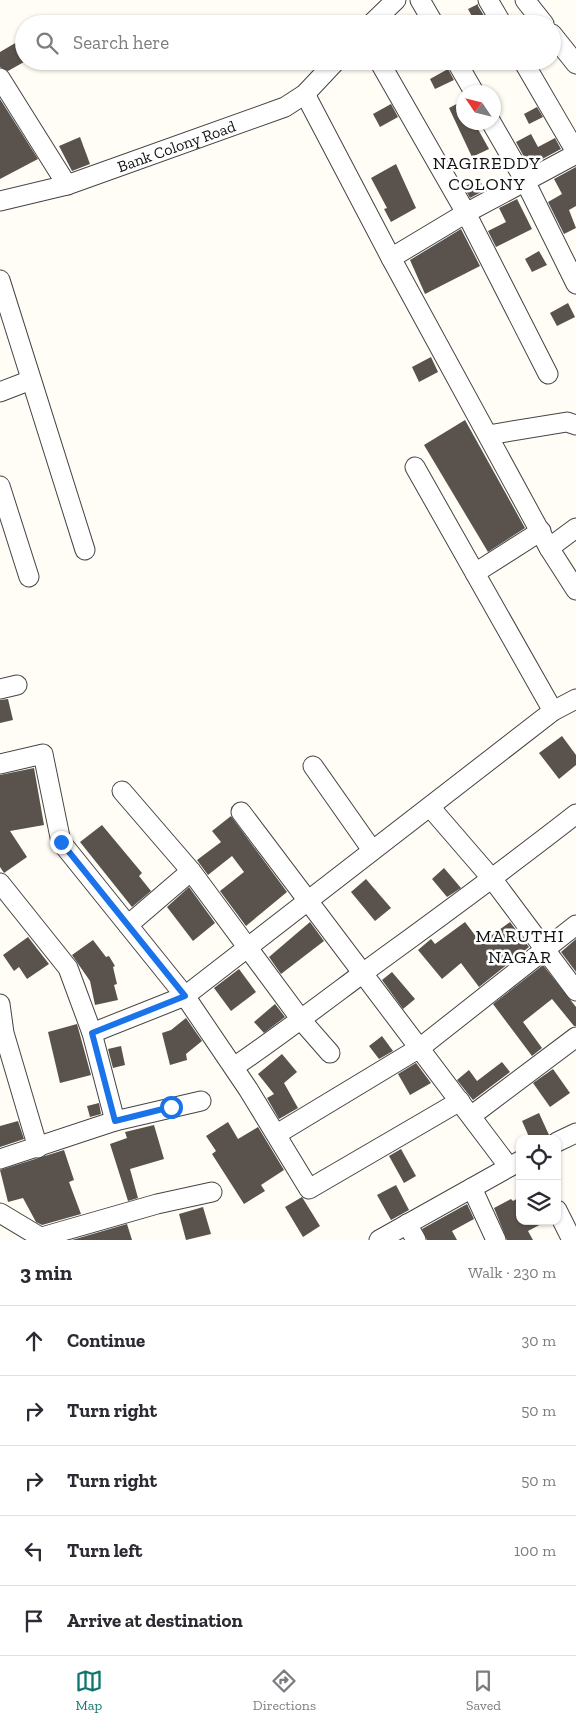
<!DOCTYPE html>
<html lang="en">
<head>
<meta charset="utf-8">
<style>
	:root { --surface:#fff; --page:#f7f7f7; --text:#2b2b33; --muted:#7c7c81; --line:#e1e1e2; --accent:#0f766e }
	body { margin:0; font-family:"Zilla Slab",serif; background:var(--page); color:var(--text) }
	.controls { position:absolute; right:15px; bottom:15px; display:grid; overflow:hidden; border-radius:10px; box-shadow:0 1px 4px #0004 }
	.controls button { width:45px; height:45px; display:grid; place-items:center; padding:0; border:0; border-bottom:1px solid var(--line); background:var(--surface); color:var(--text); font:25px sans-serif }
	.compass { position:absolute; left:456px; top:85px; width:45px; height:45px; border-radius:50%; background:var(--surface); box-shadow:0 1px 4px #0004; rotate:305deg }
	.stop { position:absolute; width:15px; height:15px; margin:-11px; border:4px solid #1a73e8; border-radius:50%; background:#fff }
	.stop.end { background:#1a73e8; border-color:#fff; box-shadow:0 1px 5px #0008 }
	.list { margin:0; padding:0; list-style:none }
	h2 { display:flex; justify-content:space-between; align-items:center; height:65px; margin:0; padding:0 20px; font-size:21px }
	h2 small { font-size:16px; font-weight:400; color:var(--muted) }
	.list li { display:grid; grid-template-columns:32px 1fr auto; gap:15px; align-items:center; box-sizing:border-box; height:70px; padding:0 20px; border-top:1px solid var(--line) }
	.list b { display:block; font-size:19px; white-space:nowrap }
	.list em { font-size:16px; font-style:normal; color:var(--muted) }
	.icon { flex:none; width:28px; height:28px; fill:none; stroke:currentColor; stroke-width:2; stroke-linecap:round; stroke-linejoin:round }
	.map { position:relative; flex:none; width:576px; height:1240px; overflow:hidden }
	.search { position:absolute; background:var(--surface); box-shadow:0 1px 4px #0004; left:15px; right:15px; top:15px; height:55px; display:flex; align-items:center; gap:12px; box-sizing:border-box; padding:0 18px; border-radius:28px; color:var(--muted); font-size:19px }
	.sheet { height:415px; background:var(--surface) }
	nav { display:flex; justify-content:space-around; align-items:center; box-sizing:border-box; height:70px; border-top:1px solid var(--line); background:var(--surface); font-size:14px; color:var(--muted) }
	nav a { display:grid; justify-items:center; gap:2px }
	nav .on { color:var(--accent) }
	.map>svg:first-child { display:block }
</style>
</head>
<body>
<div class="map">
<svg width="576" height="1240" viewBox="0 0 576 1240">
	<rect width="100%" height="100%" fill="#fffdf5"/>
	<g fill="#5a524d">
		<path d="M478 4V6L489 24H476L468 9Z"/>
		<path d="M17 42 24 54V62L8 71 0 67V52Z"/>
		<path d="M448 69 454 80 435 89 430 79Z"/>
		<path d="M0 99 38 159 0 179Z"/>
		<path d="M464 100V122H474L489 149 472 157 449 108Z"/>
		<path d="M391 104 398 117 380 127 373 114Z"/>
		<path d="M537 107 543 117 529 124 524 114Z"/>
		<path d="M531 134 538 147 555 138 561 149 529 166 516 142Z"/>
		<path d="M80 137 90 164 72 171 59 146Z"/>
		<path d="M396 164 416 208 391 222 384 209 387 208 371 178Z"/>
		<path d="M576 167V206L569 210 576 228 564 234 548 202 562 194 554 179Z"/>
		<path d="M479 179 485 190 470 198 464 187Z"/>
		<path d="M517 199 532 229 496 247 488 231 506 222 499 208Z"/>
		<path d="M461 229 480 266 425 294 410 260Z"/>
		<path d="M539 251 547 265 532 272 525 259Z"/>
		<path d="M568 303 575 317 557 326 550 313Z"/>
		<path d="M431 357 438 372 419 382 412 367Z"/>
		<path d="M465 420 525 528 488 552 424 445Z"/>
		<path d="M8 699 13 720 0 723V700Z"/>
		<path d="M562 736 576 755V765L559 779 539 753Z"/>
		<path d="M34 768 44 825 10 831 27 857 4 873 0 867V775Z"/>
		<path d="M231 816 287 892 246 926 220 891 244 872 232 856 208 875 197 860 221 842 212 831Z"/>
		<path d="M102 825 142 873 139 876 151 891 132 907 80 842Z"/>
		<path d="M444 868 461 888 447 897 432 879Z"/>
		<path d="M366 879 391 908 375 921 351 892Z"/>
		<path d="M189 887 215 923 193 941 167 907Z"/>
		<path d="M310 922 324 941 281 974 269 957Z"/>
		<path d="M465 922 481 943 510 922 529 947 479 987 461 963 442 979 418 950 431 939 435 944Z"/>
		<path d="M28 937 49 964 27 979 19 967 14 971 3 955Z"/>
		<path d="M576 939V972L561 952Z"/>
		<path d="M93 940 106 957 109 956 115 966 113 967 117 984 114 985 118 1000 95 1005 90 981 72 955Z"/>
		<path d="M543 965 576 1007V1026H574L552 999 523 1022 542 1048 532 1056 493 1004Z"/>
		<path d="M239 969 256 992 231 1011 214 988Z"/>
		<path d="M392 972 415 999 403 1009 382 980Z"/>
		<path d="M275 1004 285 1017 264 1033 254 1022Z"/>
		<path d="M186 1018 202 1041 186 1054 187 1060 170 1065 162 1033 171 1030Z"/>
		<path d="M77 1024 91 1075 60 1083 48 1032Z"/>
		<path d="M382 1036 393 1051 379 1059 369 1046Z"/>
		<path d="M121 1046 125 1065 113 1068 108 1049Z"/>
		<path d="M282 1054 297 1072 284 1083 298 1108 279 1119 267 1098 274 1094 258 1074Z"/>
		<path d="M502 1062 510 1072 473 1100 457 1080 469 1070 477 1081Z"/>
		<path d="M416 1063 431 1083 410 1095 398 1074Z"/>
		<path d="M553 1069 570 1093 550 1107 533 1083Z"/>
		<path d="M99 1103 101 1114 90 1117 87 1106Z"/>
		<path d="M539 1113 549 1135 547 1139H530L522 1121Z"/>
		<path d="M18 1121 24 1139 0 1147V1126Z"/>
		<path d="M228 1122 238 1139 258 1127 284 1170 261 1185 265 1191 244 1204 212 1154 216 1151 206 1136Z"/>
		<path d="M154 1125 164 1159 130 1169 138 1198 128 1201 110 1144 127 1138 125 1132Z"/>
		<path d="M401 1149 416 1176 404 1183 389 1156Z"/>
		<path d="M64 1150 74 1180 69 1182 81 1214 42 1225 36 1222 23 1198 8 1202 0 1170Z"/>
		<path d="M396 1185 409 1210 391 1220 377 1195Z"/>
		<path d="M302 1197 320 1226 303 1237 285 1207Z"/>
		<path d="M520 1197V1221H547L528 1231 533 1240H507L494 1208 511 1199 513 1201Z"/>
		<path d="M467 1204 474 1219 452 1231 457 1240H427L422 1229Z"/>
		<path d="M203 1207 211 1234 186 1240 179 1214Z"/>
		<path d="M127 1224 132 1240H72Z"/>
	</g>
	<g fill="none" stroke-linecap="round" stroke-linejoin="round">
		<defs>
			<g id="minor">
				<path d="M420 0 434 24"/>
				<path d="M488 0 502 24"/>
				<path d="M525 0 544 24"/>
				<path d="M371 24 396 0"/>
				<path d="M552 34 576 64"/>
				<path d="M379 61 466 213 548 374"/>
				<path d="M456 61 474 92"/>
				<path d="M523 61 576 152"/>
				<path d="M0 78 67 185"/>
				<path d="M305 94 391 258 549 548 576 590"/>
				<path d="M491 122 525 181 576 284"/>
				<path id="s1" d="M0 201 67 185 285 107 305 94 336 61"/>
				<path d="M391 258 466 213 576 154"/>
				<path d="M0 280 85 550"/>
				<path d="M0 392 31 380"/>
				<path d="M488 435 567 422 576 425"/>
				<path d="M415 467 553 711"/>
				<path d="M0 486 29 577"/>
				<path d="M549 548 576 528"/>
				<path d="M475 573 541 531"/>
				<path d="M0 689 17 685"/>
				<path d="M0 764 43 754 61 842 185 996 248 1089 309 1189 460 1101"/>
				<path d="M313 766 372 850"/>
				<path d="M122 791 191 871 302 1021 330 1053"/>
				<path d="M430 807 493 880 576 991"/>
				<path d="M241 812 509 1167"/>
				<path d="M0 883 68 968 92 1033 115 1121"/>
				<path d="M128 925 191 871"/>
				<path d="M0 1004 4 1033 38 1148"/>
				<path d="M92 1033 185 996 553 711 576 699"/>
				<path d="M234 1067C278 1037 320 1005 363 973 434 921 506 869 576 814"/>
				<path d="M471 1116 576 1037"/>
				<path d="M277 1134 421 1047 576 925"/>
				<path d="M557 1142 576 1133"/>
				<path d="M0 1159 115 1121 201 1101"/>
				<path d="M472 1188 496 1240"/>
				<path d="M557 1210 572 1240"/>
				<path d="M0 1213 45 1240"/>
				<path d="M407 1224 416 1240"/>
				<path d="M42 1237 157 1204 212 1192"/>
				<path d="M379 1240 520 1161"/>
			</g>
		</defs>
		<use href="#minor" stroke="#444" stroke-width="21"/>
		<use href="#minor" stroke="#fff" stroke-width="19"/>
	</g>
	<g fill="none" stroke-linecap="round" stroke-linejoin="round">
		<path stroke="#1a73e8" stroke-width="6" d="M61 842 185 996 92 1033 115 1121 171 1107"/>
	</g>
	<g text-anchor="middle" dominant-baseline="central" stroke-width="5" stroke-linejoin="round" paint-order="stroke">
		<g font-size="16" fill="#111" stroke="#fff">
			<text stroke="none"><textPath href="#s1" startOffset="185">Bank Colony Road</textPath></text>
		</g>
		<g font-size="18" letter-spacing="1" fill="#111" stroke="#fff">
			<text x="487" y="163">NAGIREDDY<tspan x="487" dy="21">COLONY</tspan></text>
			<text x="520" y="936">MARUTHI<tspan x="520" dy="21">NAGAR</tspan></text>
		</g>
	</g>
</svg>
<div class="controls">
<button><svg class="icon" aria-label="locate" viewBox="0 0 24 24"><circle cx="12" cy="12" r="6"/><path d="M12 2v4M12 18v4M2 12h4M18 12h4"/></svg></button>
<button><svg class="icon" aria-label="layers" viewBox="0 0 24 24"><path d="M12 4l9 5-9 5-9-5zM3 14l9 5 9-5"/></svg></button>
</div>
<svg class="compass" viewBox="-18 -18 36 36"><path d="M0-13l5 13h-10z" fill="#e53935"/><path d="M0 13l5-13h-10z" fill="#7c7c81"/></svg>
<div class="stop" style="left:171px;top:1107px"></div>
<div class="stop end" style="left:61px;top:842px"></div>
<div class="search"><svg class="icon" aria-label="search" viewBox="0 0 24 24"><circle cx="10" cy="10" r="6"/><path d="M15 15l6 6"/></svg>Search here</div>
</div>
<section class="sheet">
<h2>3 min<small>Walk · 230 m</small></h2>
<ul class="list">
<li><svg class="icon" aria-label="ahead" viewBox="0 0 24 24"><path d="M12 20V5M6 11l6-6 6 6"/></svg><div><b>Continue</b></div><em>30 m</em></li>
<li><svg class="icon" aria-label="right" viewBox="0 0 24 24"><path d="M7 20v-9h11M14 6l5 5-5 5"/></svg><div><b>Turn right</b></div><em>50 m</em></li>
<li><svg class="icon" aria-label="right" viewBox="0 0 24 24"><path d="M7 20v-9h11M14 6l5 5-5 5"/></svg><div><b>Turn right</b></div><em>50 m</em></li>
<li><svg class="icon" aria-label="left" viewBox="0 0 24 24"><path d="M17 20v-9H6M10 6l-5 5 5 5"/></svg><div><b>Turn left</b></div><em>100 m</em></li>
<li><svg class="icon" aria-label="arrive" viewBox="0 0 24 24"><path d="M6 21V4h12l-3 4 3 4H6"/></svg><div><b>Arrive at destination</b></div></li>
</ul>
</section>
<nav>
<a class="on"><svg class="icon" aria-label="map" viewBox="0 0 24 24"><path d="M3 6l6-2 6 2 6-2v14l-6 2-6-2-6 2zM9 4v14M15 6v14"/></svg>Map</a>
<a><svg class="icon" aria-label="directions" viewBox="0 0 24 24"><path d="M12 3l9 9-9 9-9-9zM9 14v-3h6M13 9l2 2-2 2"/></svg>Directions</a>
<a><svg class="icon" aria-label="saved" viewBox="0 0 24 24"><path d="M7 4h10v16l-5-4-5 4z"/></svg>Saved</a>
</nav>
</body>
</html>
